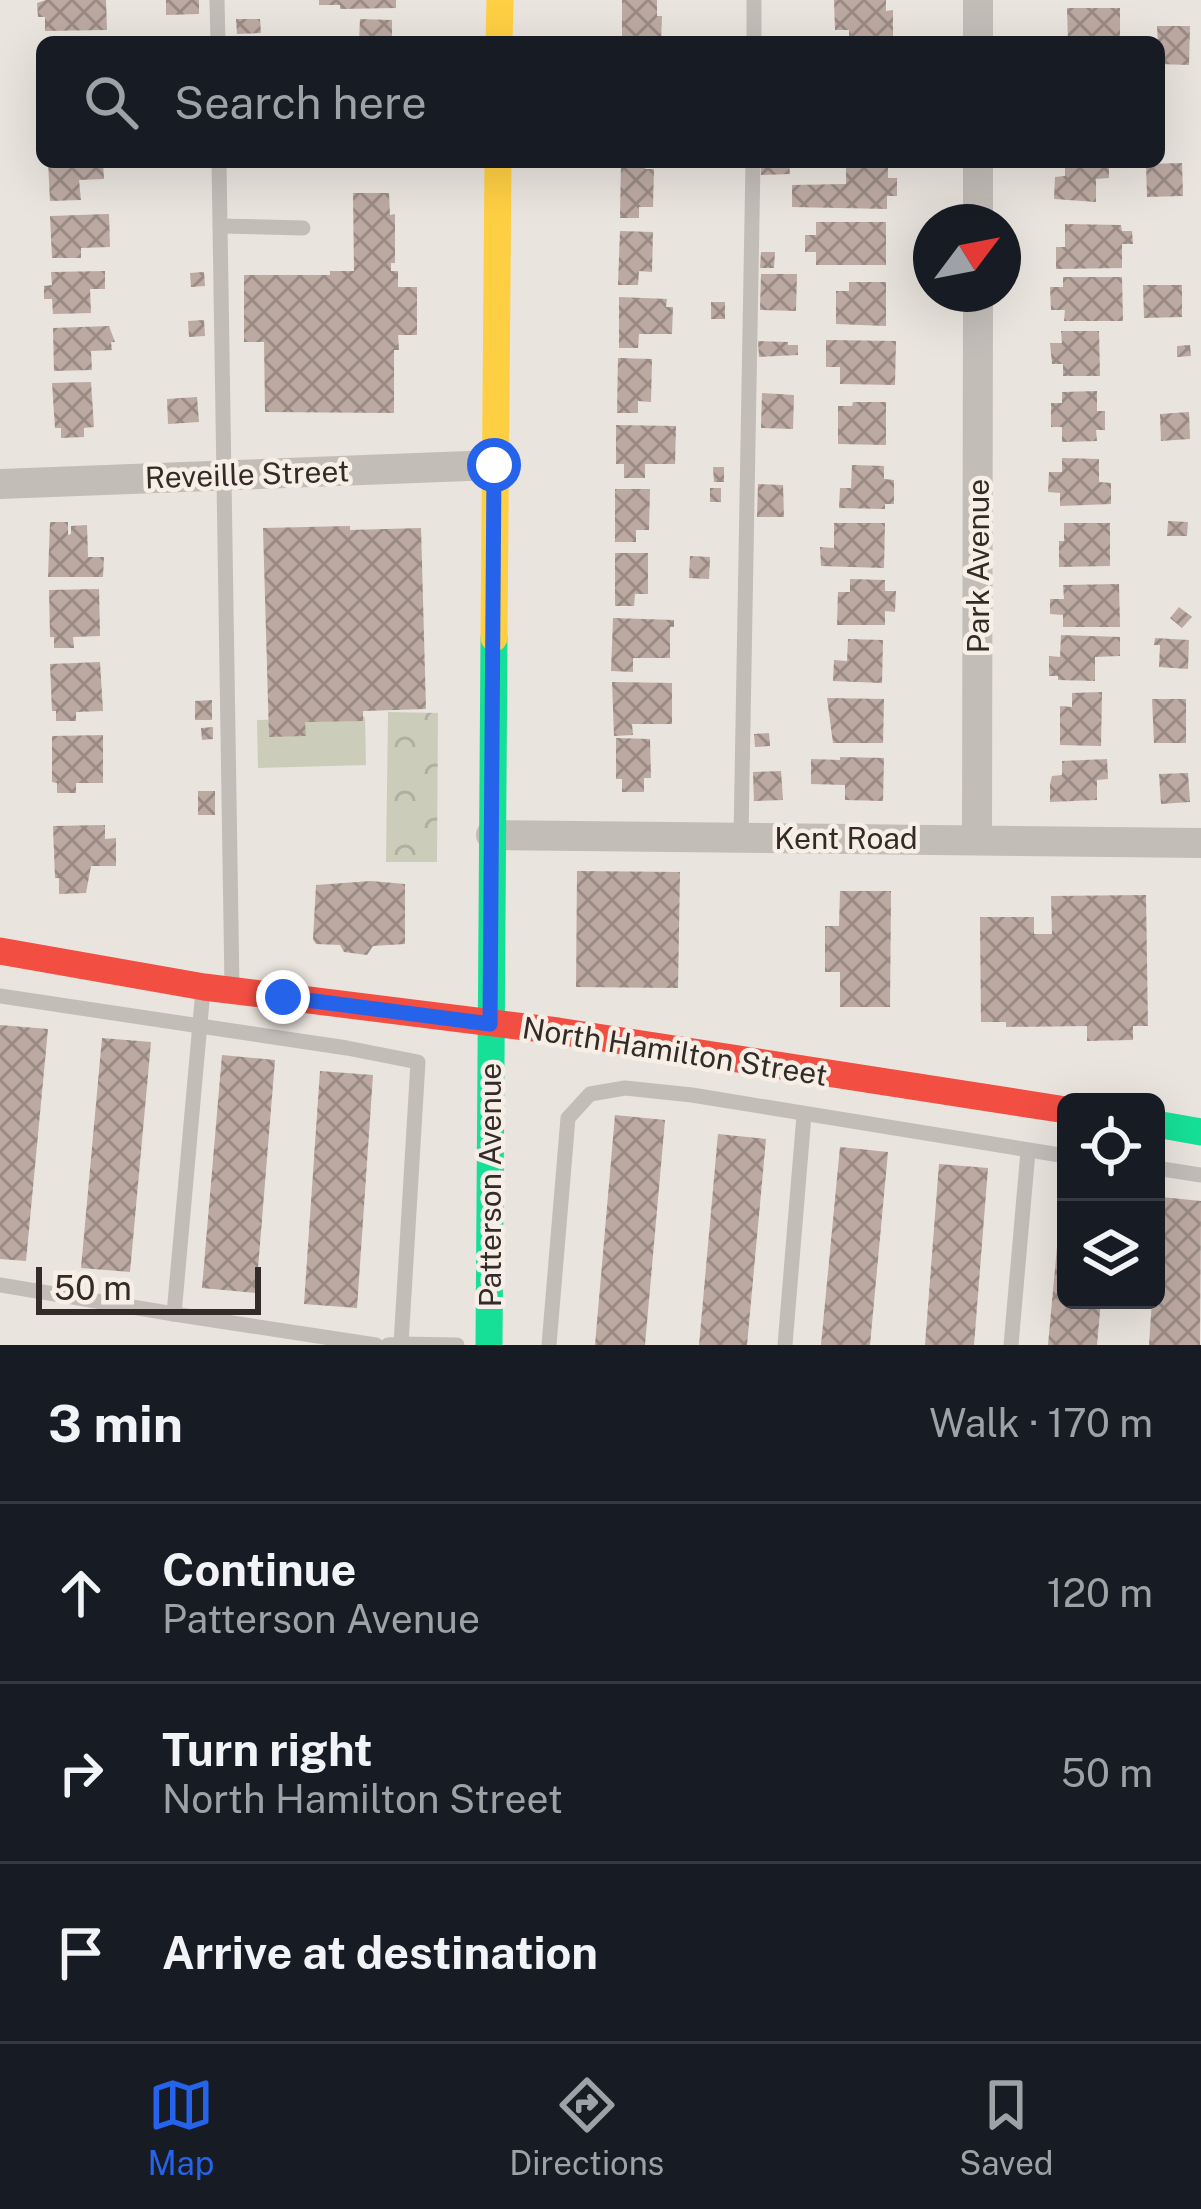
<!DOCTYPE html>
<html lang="en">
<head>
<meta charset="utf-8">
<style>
	:root { --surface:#171b24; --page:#20242c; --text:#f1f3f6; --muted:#9ea1a6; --line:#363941; --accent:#2563eb }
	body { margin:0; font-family:"Public Sans",sans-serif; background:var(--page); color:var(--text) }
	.controls { position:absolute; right:36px; bottom:36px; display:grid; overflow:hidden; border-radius:18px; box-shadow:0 12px 48px #0002 }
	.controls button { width:108px; height:108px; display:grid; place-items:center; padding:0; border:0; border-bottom:3px solid var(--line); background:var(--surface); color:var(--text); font:60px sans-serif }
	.compass { position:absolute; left:913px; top:204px; width:108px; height:108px; border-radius:50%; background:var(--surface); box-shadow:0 12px 48px #0002; rotate:58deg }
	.scale { position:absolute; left:36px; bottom:30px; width:225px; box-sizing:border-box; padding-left:12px; border:6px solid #322b27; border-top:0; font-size:33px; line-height:42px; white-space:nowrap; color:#322b27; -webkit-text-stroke:9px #f7efe6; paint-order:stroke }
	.stop { position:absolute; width:36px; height:36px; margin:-27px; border:9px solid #2563eb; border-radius:50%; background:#fff }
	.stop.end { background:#2563eb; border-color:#fff; box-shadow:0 3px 12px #0008 }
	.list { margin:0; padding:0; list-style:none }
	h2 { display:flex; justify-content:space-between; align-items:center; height:156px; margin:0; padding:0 48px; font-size:51px }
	h2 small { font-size:39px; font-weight:400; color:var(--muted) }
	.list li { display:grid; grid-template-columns:78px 1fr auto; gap:36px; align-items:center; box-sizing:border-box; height:180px; padding:0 48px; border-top:3px solid var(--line) }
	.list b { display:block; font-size:45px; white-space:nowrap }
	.list p { margin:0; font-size:39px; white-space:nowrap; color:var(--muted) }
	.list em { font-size:39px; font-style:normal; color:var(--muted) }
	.icon { flex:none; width:66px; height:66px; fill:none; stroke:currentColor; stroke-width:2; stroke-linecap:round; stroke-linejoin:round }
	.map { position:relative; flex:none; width:1201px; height:1345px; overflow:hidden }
	.search { position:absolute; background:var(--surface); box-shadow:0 12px 48px #0002; left:36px; right:36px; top:36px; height:132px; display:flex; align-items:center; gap:30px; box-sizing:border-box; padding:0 42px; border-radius:18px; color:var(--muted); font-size:45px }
	.sheet { height:696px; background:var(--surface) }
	nav { display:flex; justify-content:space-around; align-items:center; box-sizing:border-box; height:168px; border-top:3px solid var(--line); background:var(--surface); font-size:33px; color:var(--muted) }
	nav a { display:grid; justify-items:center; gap:6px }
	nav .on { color:var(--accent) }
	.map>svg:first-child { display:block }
</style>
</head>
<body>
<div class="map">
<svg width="1201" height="1345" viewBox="0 0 1201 1345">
	<defs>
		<pattern id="park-crowns" width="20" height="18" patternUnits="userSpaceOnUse" patternTransform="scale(3)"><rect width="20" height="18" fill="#cbcdba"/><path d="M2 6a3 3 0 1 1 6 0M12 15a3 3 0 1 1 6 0" fill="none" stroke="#afb0a0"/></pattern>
		<pattern id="building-cross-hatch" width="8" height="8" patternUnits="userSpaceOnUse" patternTransform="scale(3)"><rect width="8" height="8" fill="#bca9a2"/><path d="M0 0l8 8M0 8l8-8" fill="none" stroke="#998a84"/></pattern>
	</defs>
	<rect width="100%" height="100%" fill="#eae4de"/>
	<path fill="url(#park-crowns)" d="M388 712 438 713 437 862H386Z"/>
	<path fill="#cbcdba" d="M365 717 366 765 258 768 257 720Z"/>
	<g fill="url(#building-cross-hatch)">
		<path d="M46 0H106L107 30 45 31V17H38L37 3Z"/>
		<path d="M166 0H199V14L166 15Z"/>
		<path d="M319 0H396V8L340 9V5H319Z"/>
		<path d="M622 0H657V16H662L661 42 622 40Z"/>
		<path d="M834 0H886V11L893 10V42H849V30H835Z"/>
		<path d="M1067 8H1120V38L1068 42Z"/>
		<path d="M236 19H260L261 33 237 34Z"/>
		<path d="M360 19 392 20V42H359Z"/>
		<path d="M1157 26H1190L1189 65 1159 64Z"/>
		<path d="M48 162H103L104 179 79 180 81 200 50 201Z"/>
		<path d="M621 162H645V169H654L653 207H639V218H620Z"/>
		<path d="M761 162H789L790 174 761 175Z"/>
		<path d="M852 162H888V178H897V196H887V209L792 207V185L846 184V164Z"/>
		<path d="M1065 162H1109V178L1096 179V202L1054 199 1055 177 1065 176Z"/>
		<path d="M1182 163 1183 196 1147 197 1146 164Z"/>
		<path d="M353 193H389L390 215 395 214V263H391V271H398V287H417V335H398L399 350H394V413L265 412 264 342H244V275H330V271H354Z"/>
		<path d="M109 214 110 247 81 248V258H52L50 216Z"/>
		<path d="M816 222H886V265H816V252H805V235H816Z"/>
		<path d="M1065 224 1121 225 1122 231H1132L1133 244H1122V268L1056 269V247H1065Z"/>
		<path d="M620 231 653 232 652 272 639 271 638 285H618Z"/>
		<path d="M761 252H775L774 268H760Z"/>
		<path d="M105 271V289H90L91 313 53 314 52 299H44V286L52 285 51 272Z"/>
		<path d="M204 272 205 286 191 287 190 273Z"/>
		<path d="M761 274H797L796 311 760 310Z"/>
		<path d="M1063 277H1122L1123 321H1064L1065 310H1051L1050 287H1063Z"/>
		<path d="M849 282H886V326L836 324V291H849Z"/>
		<path d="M1143 285H1182V317L1144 318Z"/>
		<path d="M619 297 667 299 666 307H673L672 334H639L638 348H619Z"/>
		<rect x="711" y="302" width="14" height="17"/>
		<path d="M204 320 205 336 189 337 188 321Z"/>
		<path d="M109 326 115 342H111L112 350 91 351 92 370 54 371 53 328Z"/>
		<path d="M1061 331H1099L1100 376H1063V364H1052L1050 343H1062Z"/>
		<path d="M826 340 896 341 895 385 840 384V367H826Z"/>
		<path d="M758 341 788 342V345H798V355L759 357Z"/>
		<path d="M1190 345 1191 356 1177 357V346Z"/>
		<path d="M618 358 652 359 651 402 638 401V413H617Z"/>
		<path d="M91 382 94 427 84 428V437L61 438V428H55L52 383Z"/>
		<path d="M1097 391V411H1105V430H1096L1097 441 1062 442V427H1051V403H1062V392Z"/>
		<path d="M762 393 794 395 793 429 761 428Z"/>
		<path d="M197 397 199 422 168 424 167 399Z"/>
		<path d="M853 402H886V445L838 444V406H852Z"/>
		<path d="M1189 412 1190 439 1161 441 1160 414Z"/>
		<path d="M616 425 676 426 675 464H645V478H624V464H616Z"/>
		<path d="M1062 458 1099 459V482L1111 483V504L1060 506V493L1048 492 1049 472H1062Z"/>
		<path d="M852 465 884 466V479L894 480V504H885V509L839 508 840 488H851Z"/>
		<path d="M713 467H724V482H714Z"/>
		<path d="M758 484 783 485 784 517H757Z"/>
		<rect x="710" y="488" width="11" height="14"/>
		<path d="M615 489H650L649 530H636V542H615Z"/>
		<path d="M1168 521 1188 522 1187 536H1167Z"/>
		<path d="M50 522H68V535L71 534V526L87 525 88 557H104L103 577H48Z"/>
		<path d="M834 523H885L884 568 821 566 820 547 834 548Z"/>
		<path d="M1064 523H1110V566L1059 567V541H1064Z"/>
		<path d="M350 526V530L421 528 426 709 363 711V721L305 722 306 736 269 737 263 528Z"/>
		<path d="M615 553H648V594H635L634 606H615Z"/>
		<path d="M690 556 710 557 709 579 689 578Z"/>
		<path d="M850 579 885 580V591H896L895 612 885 611V625H837L838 592H850Z"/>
		<path d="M1119 584 1120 627H1063V615L1050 614V599H1064L1063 585Z"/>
		<path d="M99 589 100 636 73 637 74 648H54V637H50L49 590Z"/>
		<path d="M1179 607 1192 617 1182 628 1170 618Z"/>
		<path d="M613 618 674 620V627H670V658H633V672L611 671Z"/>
		<path d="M1061 635 1120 637V656L1095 657V681L1058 680V676H1049V656L1060 657Z"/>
		<path d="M1155 638 1189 640 1188 669 1159 667 1160 645H1154Z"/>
		<path d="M848 639 883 640 882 683 833 681 834 660 847 661Z"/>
		<path d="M100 662 103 711 76 712V721H56V711H52L50 664Z"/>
		<path d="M612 682 672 683V724H632L633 735 614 736Z"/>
		<path d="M1102 692 1101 746 1060 745V706L1072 707V693Z"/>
		<path d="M827 698 884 699 883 743H833Z"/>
		<path d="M1152 699H1186V743H1154Z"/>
		<path d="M212 700V720H195V701Z"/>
		<path d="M213 727V739L202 740 201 728Z"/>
		<path d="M769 733 770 746 755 747 754 734Z"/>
		<path d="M103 735V783H76V793H57V783L52 782V736Z"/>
		<path d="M616 738 650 739 651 778H644V792H622V779H616Z"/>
		<path d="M840 757 884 758 883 801 845 800V785L811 784V759L840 760Z"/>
		<path d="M1107 759 1108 779 1097 780V800L1050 802V784L1052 776 1062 775V761Z"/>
		<path d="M781 771 783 800 754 801 753 772Z"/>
		<path d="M1188 773 1190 802 1161 804 1159 774Z"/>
		<rect x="198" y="791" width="17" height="24"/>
		<path d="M105 825V839L116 838V866H91L86 893 59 894V878H55L53 826Z"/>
		<path d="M577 871 680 872 678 988 576 987Z"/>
		<path d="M371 881 405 884V944L373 946 367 955 344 952 340 945 316 944 313 939 316 885Z"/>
		<path d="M840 891H891L890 1007H840V972H825V926H839Z"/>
		<path d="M1146 895 1148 1026H1133V1040L1087 1041V1026L1006 1027V1022H981L980 917H1034V934H1052L1051 896Z"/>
		<path d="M0 1025 48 1029 26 1261 0 1259Z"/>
		<path d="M102 1038 151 1042 130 1272 81 1268Z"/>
		<path d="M222 1055 275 1060 256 1293 202 1288Z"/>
		<path d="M320 1071 373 1075 357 1308 304 1304Z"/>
		<path d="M615 1115 665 1120 645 1345H595Z"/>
		<path d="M718 1134 766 1139 747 1345H699Z"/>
		<path d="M840 1147 888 1152 870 1345H821Z"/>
		<path d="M939 1164 988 1168 974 1345H925Z"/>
		<path d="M1063 1182H1066V1300H1101L1097 1345H1048Z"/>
		<path d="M1161 1197 1201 1201 1200 1345H1149L1152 1300H1156Z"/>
	</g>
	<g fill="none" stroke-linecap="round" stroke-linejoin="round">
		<g stroke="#c3bdb8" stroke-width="15">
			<path d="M217 0 218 42"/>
			<path d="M754 42V0"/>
			<path d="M219 162 232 987"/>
			<path d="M220 226 303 228"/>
			<path d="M741 837 753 162"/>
			<path d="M0 996 347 1048 418 1062 401 1344 388 1345"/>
			<path d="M1156 1168 1201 1175"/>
			<path d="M0 1285 174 1314 203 990"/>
			<path d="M174 1314 376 1345"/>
			<path d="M401 1344 457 1345"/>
			<path d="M549 1345 568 1118 590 1094 625 1088 692 1095 1066 1156"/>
			<path d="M785 1345 804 1115"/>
			<path d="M1011 1345 1028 1151"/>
		</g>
		<g stroke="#c3bdb8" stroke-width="30">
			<path d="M978 42V0"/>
			<path d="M978 222V162"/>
			<path d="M0 484 494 465"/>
			<path d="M491 835 1201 843"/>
			<path d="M977 838 978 294"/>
		</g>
		<g stroke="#16e098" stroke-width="27">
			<path d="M1156 1124 1201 1132"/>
			<path d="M489 1345 494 638"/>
		</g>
		<g stroke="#ffcf43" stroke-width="27">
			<path d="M499 42 500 0"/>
			<path d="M494 638 498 162"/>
		</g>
		<path stroke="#f24e42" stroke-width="27" d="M0 951 204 987 558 1031 1066 1110"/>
	</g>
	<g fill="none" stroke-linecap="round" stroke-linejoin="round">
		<path stroke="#2563eb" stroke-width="15" d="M283 997 490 1024 494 465"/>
	</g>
	<g text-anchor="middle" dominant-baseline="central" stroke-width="9" stroke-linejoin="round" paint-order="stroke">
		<g font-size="30" fill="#322b27" stroke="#f7efe6">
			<text transform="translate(247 474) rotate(-2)">Reveille Street</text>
			<text transform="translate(978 566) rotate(-90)">Park Avenue</text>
			<text x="846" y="838">Kent Road</text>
			<text transform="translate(675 1051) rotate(9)">North Hamilton Street</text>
			<text transform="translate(490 1185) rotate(-90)">Patterson Avenue</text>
		</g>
	</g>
</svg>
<div class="controls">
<button><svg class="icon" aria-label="locate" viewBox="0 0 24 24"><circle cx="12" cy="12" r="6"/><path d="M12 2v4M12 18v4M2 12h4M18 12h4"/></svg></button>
<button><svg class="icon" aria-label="layers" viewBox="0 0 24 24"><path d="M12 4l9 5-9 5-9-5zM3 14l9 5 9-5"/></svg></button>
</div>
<svg class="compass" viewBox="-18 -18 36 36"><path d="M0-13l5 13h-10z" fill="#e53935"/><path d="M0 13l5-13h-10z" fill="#9ea1a6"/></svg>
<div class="scale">50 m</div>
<div class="stop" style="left:494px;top:465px"></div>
<div class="stop end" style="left:283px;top:997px"></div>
<div class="search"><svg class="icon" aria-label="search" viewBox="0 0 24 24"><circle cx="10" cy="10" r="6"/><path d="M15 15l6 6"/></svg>Search here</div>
</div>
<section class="sheet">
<h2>3 min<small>Walk · 170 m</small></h2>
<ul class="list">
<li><svg class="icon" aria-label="ahead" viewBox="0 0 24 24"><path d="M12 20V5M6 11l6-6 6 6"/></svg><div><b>Continue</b><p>Patterson Avenue</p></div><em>120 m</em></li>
<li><svg class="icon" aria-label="right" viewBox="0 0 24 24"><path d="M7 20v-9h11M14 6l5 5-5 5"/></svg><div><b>Turn right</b><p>North Hamilton Street</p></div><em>50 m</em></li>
<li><svg class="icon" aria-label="arrive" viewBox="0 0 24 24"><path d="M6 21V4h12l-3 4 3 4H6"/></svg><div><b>Arrive at destination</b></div></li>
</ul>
</section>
<nav>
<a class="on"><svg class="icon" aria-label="map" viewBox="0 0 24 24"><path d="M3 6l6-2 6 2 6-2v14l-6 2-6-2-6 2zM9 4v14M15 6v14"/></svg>Map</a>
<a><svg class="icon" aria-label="directions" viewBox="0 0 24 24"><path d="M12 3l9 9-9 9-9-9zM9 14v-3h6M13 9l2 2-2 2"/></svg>Directions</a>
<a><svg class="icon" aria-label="saved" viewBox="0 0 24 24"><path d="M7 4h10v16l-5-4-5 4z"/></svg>Saved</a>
</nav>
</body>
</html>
